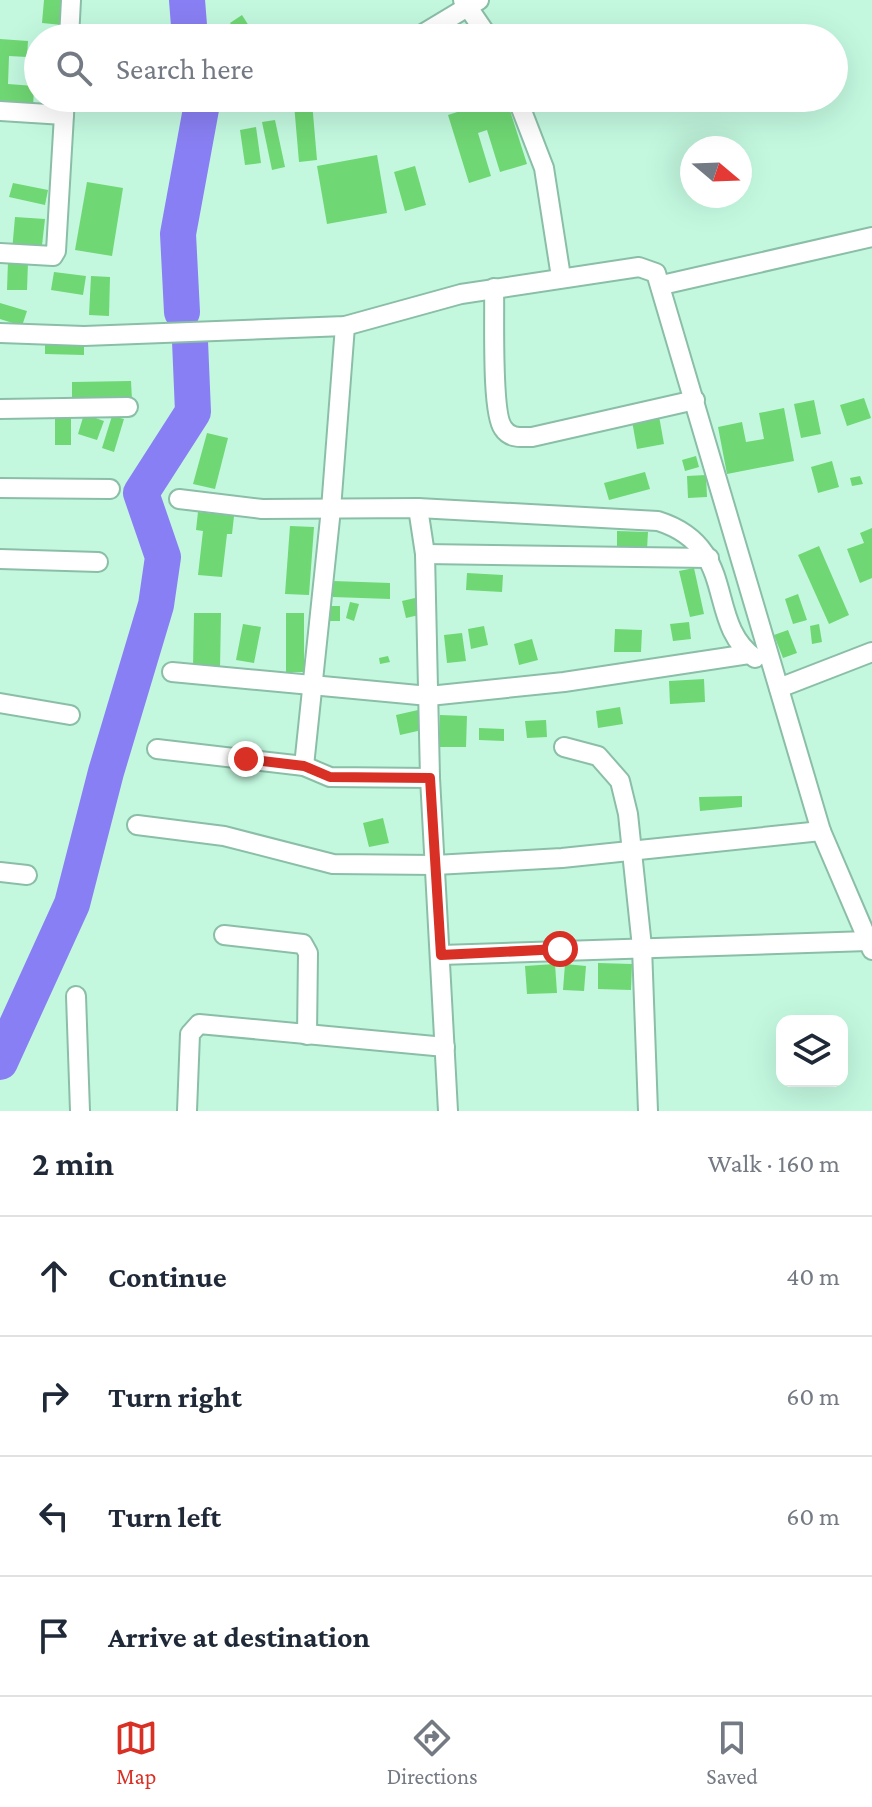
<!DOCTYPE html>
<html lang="en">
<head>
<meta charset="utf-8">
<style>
	:root { --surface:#fff; --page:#f2f2f3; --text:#1f2937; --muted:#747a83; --line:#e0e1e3; --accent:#d93025 }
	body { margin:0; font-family:"Crimson Pro",serif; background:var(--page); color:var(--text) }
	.controls { position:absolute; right:24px; bottom:24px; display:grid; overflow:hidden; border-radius:16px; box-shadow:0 8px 32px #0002 }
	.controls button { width:72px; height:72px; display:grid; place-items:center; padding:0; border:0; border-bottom:2px solid var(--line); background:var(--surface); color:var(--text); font:40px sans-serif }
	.compass { position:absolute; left:680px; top:136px; width:72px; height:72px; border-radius:50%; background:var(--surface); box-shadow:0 8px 32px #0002; rotate:109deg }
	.stop { position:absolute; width:24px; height:24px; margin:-18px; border:6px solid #d93025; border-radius:50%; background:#fff }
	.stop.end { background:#d93025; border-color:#fff; box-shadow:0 2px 8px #0008 }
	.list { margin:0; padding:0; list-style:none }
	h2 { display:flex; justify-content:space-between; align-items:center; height:104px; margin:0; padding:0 32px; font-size:34px }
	h2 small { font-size:26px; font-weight:400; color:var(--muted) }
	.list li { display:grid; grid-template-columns:52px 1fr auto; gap:24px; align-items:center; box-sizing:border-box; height:120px; padding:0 32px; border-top:2px solid var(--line) }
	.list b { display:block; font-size:30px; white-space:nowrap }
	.list em { font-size:26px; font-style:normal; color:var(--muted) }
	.icon { flex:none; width:44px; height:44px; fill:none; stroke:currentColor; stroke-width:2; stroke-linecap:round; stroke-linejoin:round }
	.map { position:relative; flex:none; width:872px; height:1111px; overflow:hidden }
	.search { position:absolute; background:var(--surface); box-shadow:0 8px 32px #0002; left:24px; right:24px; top:24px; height:88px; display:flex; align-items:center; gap:20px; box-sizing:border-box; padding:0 28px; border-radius:44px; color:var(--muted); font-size:30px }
	.sheet { height:584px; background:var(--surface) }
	nav { display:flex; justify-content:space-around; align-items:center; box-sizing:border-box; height:112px; border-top:2px solid var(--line); background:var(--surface); font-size:22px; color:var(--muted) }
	nav a { display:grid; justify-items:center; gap:4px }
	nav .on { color:var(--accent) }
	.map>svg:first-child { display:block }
</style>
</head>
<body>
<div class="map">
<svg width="872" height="1111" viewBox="0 0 872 1111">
	<rect width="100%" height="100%" fill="#c3f8df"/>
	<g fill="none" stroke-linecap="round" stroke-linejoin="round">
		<g stroke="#897ff4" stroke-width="36">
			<path d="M187 0 190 38"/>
			<path d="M182 312 178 234 201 109 198 98"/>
			<path d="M0 1062 72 904 106 772 156 605 163 557 141 493 193 412 190 341"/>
		</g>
	</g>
	<g fill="#6fd773">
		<path d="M44 0H64L62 25 42 23Z"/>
		<path d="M242 15 249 26 238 34 230 23Z"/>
		<path d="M286 24 292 38H271L268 32Z"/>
		<path d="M0 39 28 41 27 57 9 56 8 84 34 86 33 109 0 107Z"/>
		<path d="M258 98H289L264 111Z"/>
		<path d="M501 98H506L527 164 500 172 487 130 478 133 491 176 469 183 448 115Z"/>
		<path d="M312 102 317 160 299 162 294 104Z"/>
		<path d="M275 120 285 167 272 170 262 122Z"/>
		<path d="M256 127 261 163 245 165 240 130Z"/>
		<path d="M377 155 387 213 327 224 317 166Z"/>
		<path d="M415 166 426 205 405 211 394 172Z"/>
		<path d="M87 182 123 188 112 256 75 250Z"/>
		<path d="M13 183 48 190 45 205 9 197Z"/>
		<path d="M15 217 45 219 41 254 12 251Z"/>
		<path d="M8 261 28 262 27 290H7Z"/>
		<path d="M54 272 86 276 83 295 51 290Z"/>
		<path d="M91 276 110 277 109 316 89 315Z"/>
		<path d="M0 303 27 311 22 326 0 319Z"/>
		<path d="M45 341 84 342V355L45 354Z"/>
		<path d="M131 381 132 400 72 402V382Z"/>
		<path d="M864 398 871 418 847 426 840 405Z"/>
		<path d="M814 400 821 434 801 438 794 404Z"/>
		<path d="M784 408 794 461 727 474 718 427 742 422 746 442 764 439 759 413Z"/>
		<rect x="55" y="414" width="16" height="31"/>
		<path d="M84 414 104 421 97 440 78 434Z"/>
		<path d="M112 416 124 419 114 452 102 448Z"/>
		<path d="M659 416 664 444 637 449 632 421Z"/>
		<path d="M207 433 228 438 215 489 193 484Z"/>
		<path d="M696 456 699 467 685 471 682 460Z"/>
		<path d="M832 461 839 487 818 493 811 467Z"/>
		<path d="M645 472 650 489 609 500 604 483Z"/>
		<path d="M706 475 707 497 688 498 687 476Z"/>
		<path d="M860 476 863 484 852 486 850 478Z"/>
		<path d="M198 512 234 516 232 534H227L222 577 198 575 203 531 196 530Z"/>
		<path d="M290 526 314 527 309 595 285 594Z"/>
		<path d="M872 528V578L860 583 847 549 864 543 860 533Z"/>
		<path d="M617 531 648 532 647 549H617Z"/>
		<path d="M819 546 849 615 829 624 798 555Z"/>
		<path d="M694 568 704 614 690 617 679 571Z"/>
		<path d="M467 573 503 575 502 592 466 590Z"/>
		<path d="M333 581 390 583V599L333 597Z"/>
		<path d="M798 594 807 620 793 624 785 599Z"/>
		<path d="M415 598 419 615 406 618 402 601Z"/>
		<path d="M350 602 359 604 354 621 346 618Z"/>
		<path d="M329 606H340V621H328Z"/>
		<path d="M194 613H221L220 669 193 668Z"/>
		<rect x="286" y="613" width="18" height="59"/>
		<path d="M689 622 691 639 673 641 670 624Z"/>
		<path d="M243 624 261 627 254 663 236 660Z"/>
		<path d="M819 624 822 642 812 644 810 626Z"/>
		<path d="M484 626 488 645 471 649 468 629Z"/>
		<path d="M615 629 642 630 641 652H614Z"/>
		<path d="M788 630 797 653 783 658 774 635Z"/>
		<path d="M462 633 466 661 447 663 444 635Z"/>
		<path d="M532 639 538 660 519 665 514 644Z"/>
		<path d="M388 656 390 662 380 664 379 658Z"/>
		<path d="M704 679 705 702 670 704 669 681Z"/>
		<path d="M620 707 623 724 598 728 596 711Z"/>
		<path d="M418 710 422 730 400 735 396 715Z"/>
		<path d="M440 715 467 716 466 747H439Z"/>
		<path d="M546 720 547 737 527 738 525 721Z"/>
		<path d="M479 728 504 729V741L479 740Z"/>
		<path d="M742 796V807L700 811 699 797Z"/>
		<path d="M383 818 389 843 369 847 363 823Z"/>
		<path d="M598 963 632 964 631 990 598 989Z"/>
		<path d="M555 964 557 993 527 994 525 966Z"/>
		<path d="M565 964 586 966 584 991 563 990Z"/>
	</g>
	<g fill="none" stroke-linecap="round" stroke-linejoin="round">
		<defs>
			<g id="minor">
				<path d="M463 0 489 38"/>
				<path d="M69 38 71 0"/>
				<path d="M416 38 479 0"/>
				<path d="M517 98 544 168 561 277"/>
				<path d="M0 111 64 115"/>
				<path d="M0 253 53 256 56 251 65 98"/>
				<path d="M662 285 872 237"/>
				<path d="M494 288C495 314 491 412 503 428 510 439 521 437 532 437L695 400"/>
				<path d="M0 333 84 336 345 326 461 294 639 267 656 273 821 831 872 950"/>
				<path d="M0 409 128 407"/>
				<path d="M0 488 110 489"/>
				<path d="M179 499 262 509 418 508 425 554 430 778 448 1111"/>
				<path d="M418 508 658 521C740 547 704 622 755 658"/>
				<path d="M425 554 709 558"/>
				<path d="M0 559 98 562"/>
				<path d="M172 672 429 696 564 682 749 654"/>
				<path d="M779 688 872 652"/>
				<path d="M0 703 70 715"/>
				<path d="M564 747 598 756 620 781 628 814 642 947 648 1111"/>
				<path d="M157 749 304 766 330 777 430 778"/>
				<path d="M304 766 331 509 345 326"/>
				<path d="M137 825 224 836 333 864 435 865 562 858 821 831"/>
				<path d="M0 872 27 875"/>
				<path d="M224 935 303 944 308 953 307 1035"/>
				<path d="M441 955 868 941"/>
				<path d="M76 996 80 1111"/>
				<path d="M187 1111 190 1034 199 1024 445 1047"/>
			</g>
		</defs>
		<use href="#minor" stroke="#8bbea7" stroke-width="22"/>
		<use href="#minor" stroke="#fff" stroke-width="18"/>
	</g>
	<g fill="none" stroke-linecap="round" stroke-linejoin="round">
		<path stroke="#d93025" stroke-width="10" d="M246 759 304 766 330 777 430 778 441 955 560 949"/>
	</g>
</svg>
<div class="controls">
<button><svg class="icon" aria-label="layers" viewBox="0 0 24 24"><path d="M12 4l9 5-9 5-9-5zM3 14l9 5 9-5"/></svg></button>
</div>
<svg class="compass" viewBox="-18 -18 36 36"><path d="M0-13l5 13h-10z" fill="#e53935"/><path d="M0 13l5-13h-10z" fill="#747a83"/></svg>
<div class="stop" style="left:560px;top:949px"></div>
<div class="stop end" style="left:246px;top:759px"></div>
<div class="search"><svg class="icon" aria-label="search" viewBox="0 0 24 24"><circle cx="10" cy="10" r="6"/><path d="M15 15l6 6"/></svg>Search here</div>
</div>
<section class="sheet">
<h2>2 min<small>Walk · 160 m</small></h2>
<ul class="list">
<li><svg class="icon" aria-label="ahead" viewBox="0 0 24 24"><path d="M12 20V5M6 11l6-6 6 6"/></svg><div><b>Continue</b></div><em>40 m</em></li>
<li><svg class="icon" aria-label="right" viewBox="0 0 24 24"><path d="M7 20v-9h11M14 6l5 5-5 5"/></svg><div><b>Turn right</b></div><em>60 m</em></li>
<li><svg class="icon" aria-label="left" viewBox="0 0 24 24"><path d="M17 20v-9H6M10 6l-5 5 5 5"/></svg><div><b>Turn left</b></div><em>60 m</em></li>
<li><svg class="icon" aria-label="arrive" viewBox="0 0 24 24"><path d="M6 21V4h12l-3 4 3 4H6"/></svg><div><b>Arrive at destination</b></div></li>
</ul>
</section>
<nav>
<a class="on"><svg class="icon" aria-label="map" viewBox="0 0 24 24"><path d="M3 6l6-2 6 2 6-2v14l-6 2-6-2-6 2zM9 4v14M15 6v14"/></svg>Map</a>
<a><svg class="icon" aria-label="directions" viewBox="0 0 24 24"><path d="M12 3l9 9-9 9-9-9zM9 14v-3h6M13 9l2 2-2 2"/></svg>Directions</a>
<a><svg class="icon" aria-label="saved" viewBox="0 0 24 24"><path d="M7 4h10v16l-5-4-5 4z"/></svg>Saved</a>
</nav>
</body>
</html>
